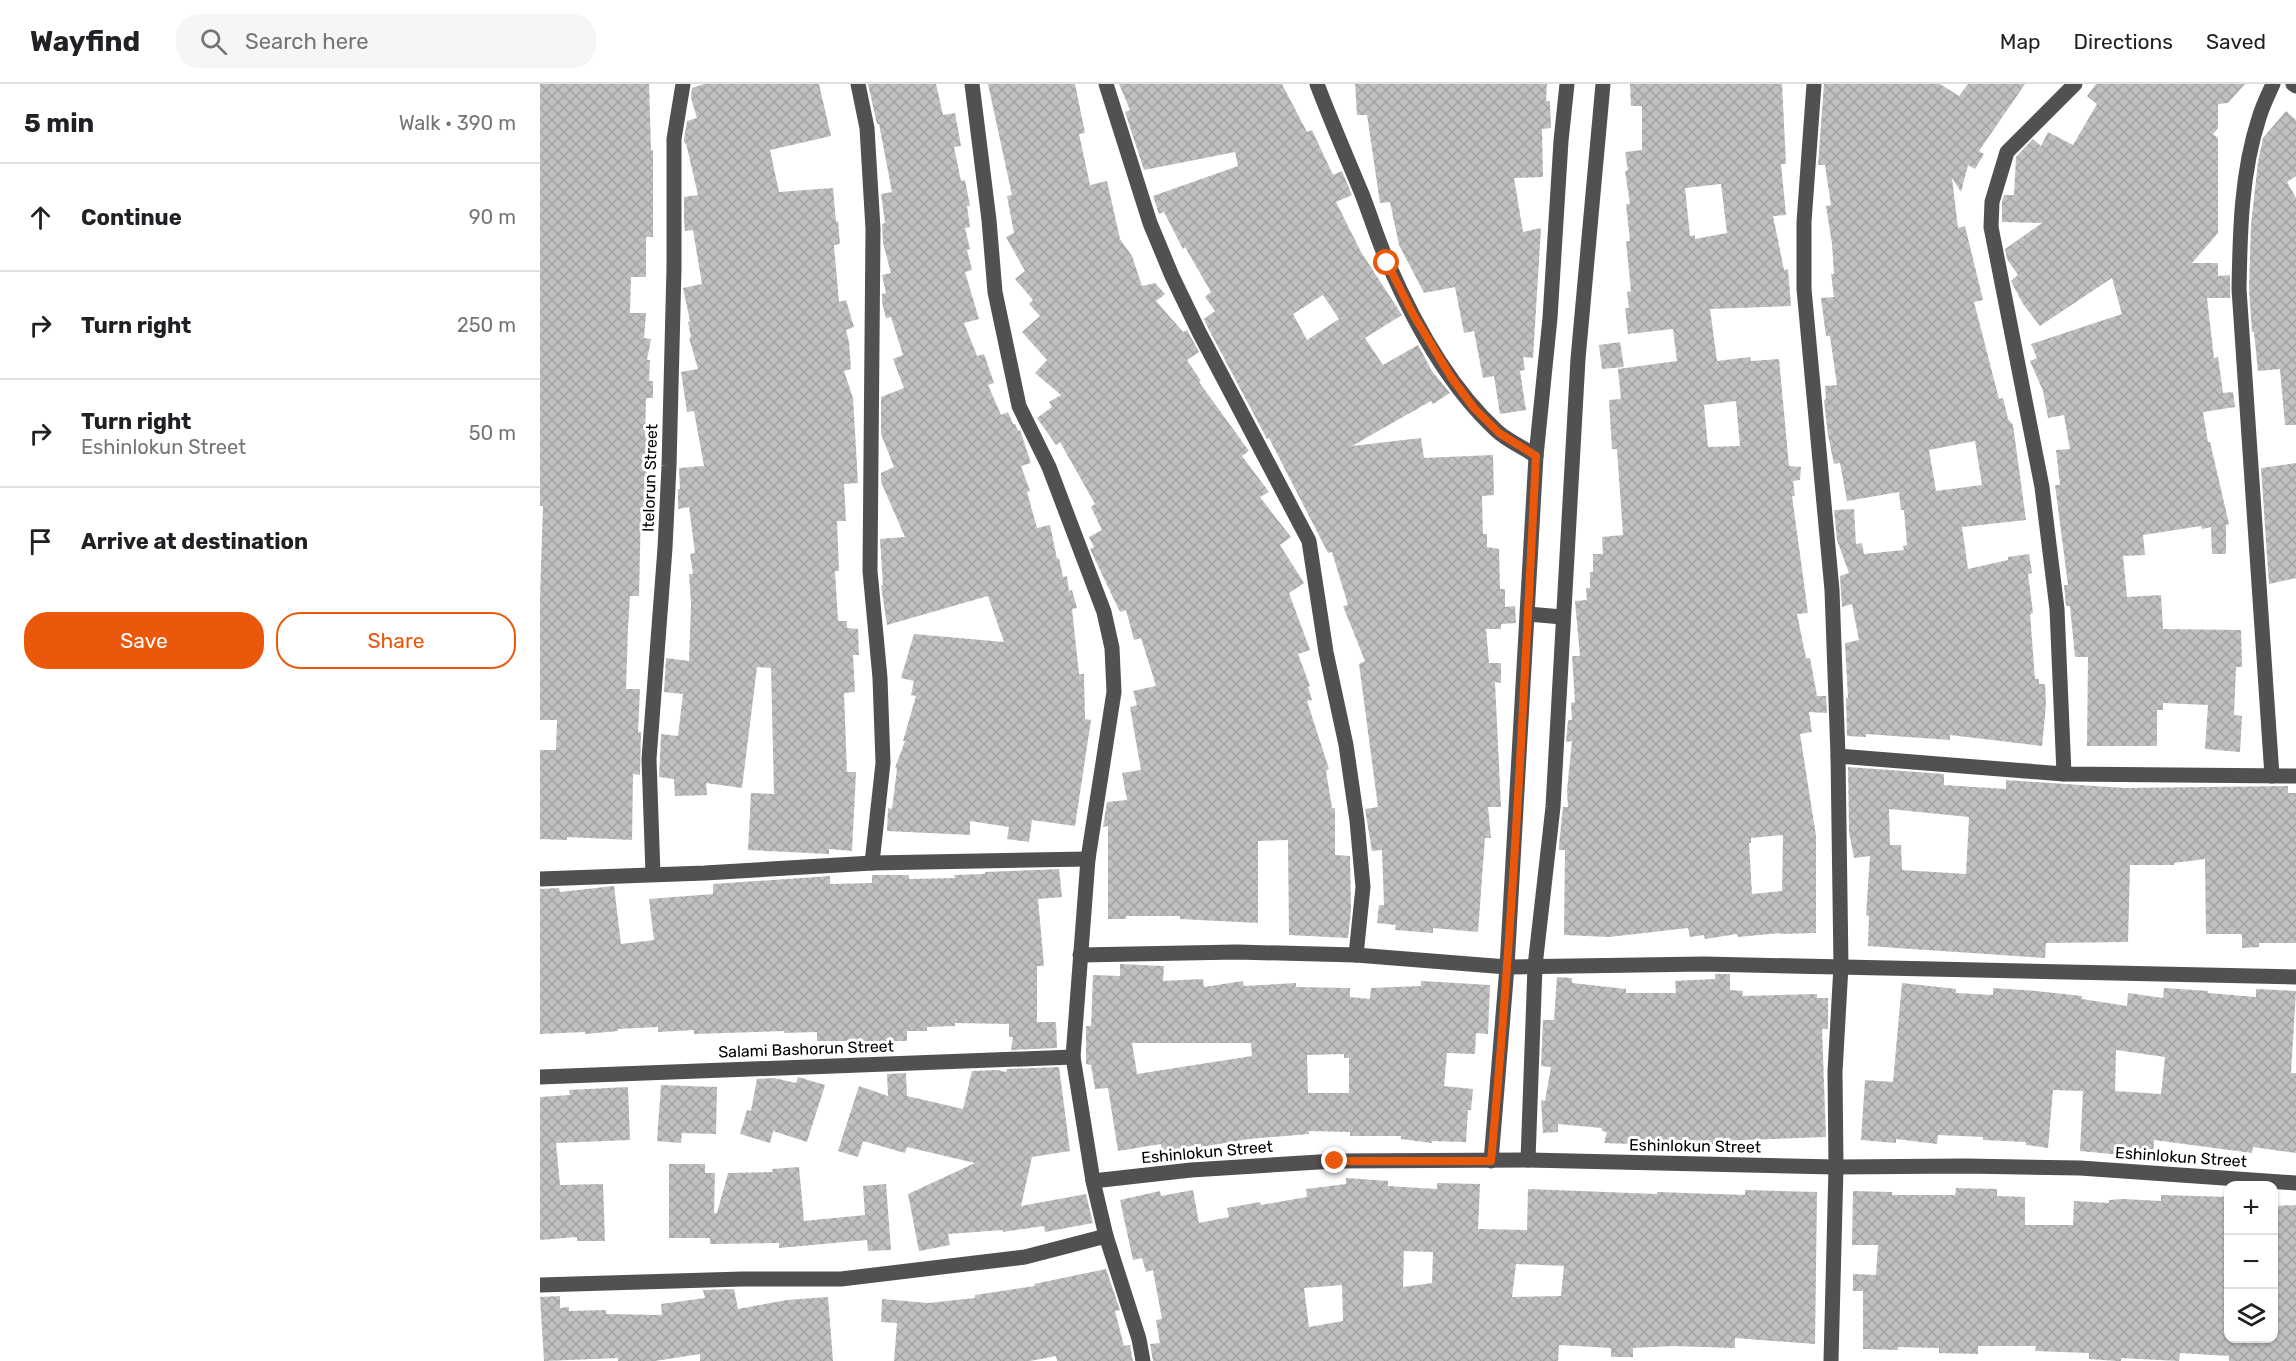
<!DOCTYPE html>
<html lang="en">
<head>
<meta charset="utf-8">
<style>
	:root { --surface:#fff; --page:#f6f6f6; --text:#202124; --muted:#757577; --line:#e0e0e0; --accent:#ea580c }
	body { margin:0; font-family:Rubik,sans-serif; background:var(--page); color:var(--text) }
	.controls { position:absolute; right:18px; bottom:18px; display:grid; overflow:hidden; border-radius:12px; box-shadow:0 2px 4px #0004 }
	.controls button { width:54px; height:54px; display:grid; place-items:center; padding:0; border:0; border-bottom:2px solid var(--line); background:var(--surface); color:var(--text); font:30px sans-serif }
	.stop { position:absolute; width:18px; height:18px; margin:-14px; border:4px solid #ea580c; border-radius:50%; background:#fff }
	.stop.end { background:#ea580c; border-color:#fff; box-shadow:0 2px 6px #0008 }
	.list { margin:0; padding:0; list-style:none }
	h2 { display:flex; justify-content:space-between; align-items:center; height:78px; margin:0; padding:0 24px; font-size:26px }
	h2 small { font-size:20px; font-weight:400; color:var(--muted) }
	.list li { display:grid; grid-template-columns:39px 1fr auto; gap:18px; align-items:center; box-sizing:border-box; height:108px; padding:0 24px; border-top:2px solid var(--line) }
	.list b { display:block; font-size:22px; white-space:nowrap }
	.list p { margin:0; font-size:20px; white-space:nowrap; color:var(--muted) }
	.list em { font-size:20px; font-style:normal; color:var(--muted) }
	.actions { display:flex; gap:12px; padding:18px 24px }
	.actions a { flex:1; padding:14px 0; border:2px solid var(--accent); border-radius:24px; text-align:center; font-size:21px; color:var(--accent) }
	.actions .main { background:var(--accent); color:#fff }
	.icon { flex:none; width:33px; height:33px; fill:none; stroke:currentColor; stroke-width:2; stroke-linecap:round; stroke-linejoin:round }
	.map { position:relative; flex:none; width:1756px; height:1277px; overflow:hidden }
	header { display:flex; align-items:center; gap:36px; box-sizing:border-box; height:84px; padding:0 30px; background:var(--surface); border-bottom:2px solid var(--line) }
	header strong { font-size:28px }
	nav { display:flex; gap:33px; margin-inline-start:auto; font-size:21px }
	.search { width:420px; height:54px; background:var(--page); display:flex; align-items:center; gap:15px; box-sizing:border-box; padding:0 21px; border-radius:24px; color:var(--muted); font-size:22px }
	main { display:flex }
	aside { flex:1; background:var(--surface) }
	.map>svg:first-child { display:block }
</style>
</head>
<body>
<header>
<strong>Wayfind</strong>
<div class="search"><svg class="icon" aria-label="search" viewBox="0 0 24 24"><circle cx="10" cy="10" r="6"/><path d="M15 15l6 6"/></svg>Search here</div>
<nav><a>Map</a><a>Directions</a><a>Saved</a></nav>
</header>
<main>
<aside>
<h2>5 min<small>Walk · 390 m</small></h2>
<ul class="list">
<li><svg class="icon" aria-label="ahead" viewBox="0 0 24 24"><path d="M12 20V5M6 11l6-6 6 6"/></svg><div><b>Continue</b></div><em>90 m</em></li>
<li><svg class="icon" aria-label="right" viewBox="0 0 24 24"><path d="M7 20v-9h11M14 6l5 5-5 5"/></svg><div><b>Turn right</b></div><em>250 m</em></li>
<li><svg class="icon" aria-label="right" viewBox="0 0 24 24"><path d="M7 20v-9h11M14 6l5 5-5 5"/></svg><div><b>Turn right</b><p>Eshinlokun Street</p></div><em>50 m</em></li>
<li><svg class="icon" aria-label="arrive" viewBox="0 0 24 24"><path d="M6 21V4h12l-3 4 3 4H6"/></svg><div><b>Arrive at destination</b></div></li>
</ul>
<div class="actions"><a class="main">Save</a><a>Share</a></div>
</aside>
<div class="map">
<svg width="1756" height="1277" viewBox="0 0 1756 1277">
	<defs>
		<pattern id="building-cross-hatch" width="8" height="8" patternUnits="userSpaceOnUse" patternTransform="scale(1.5)"><rect width="8" height="8" fill="#c0c0c0"/><path d="M0 0l8 8M0 8l8-8" fill="none" stroke="#a3a3a3"/></pattern>
	</defs>
	<rect width="100%" height="100%" fill="#fff"/>
	<g fill="url(#building-cross-hatch)" fill-rule="evenodd">
		<path d="M0 0H109L111 66 113 67V153H106V193H91L90 229H106L104 254 111 255 107 276H110L109 297H113V314H106L105 353H111L110 371H107L106 423H101L99 512H90L88 544 86 605H100L98 648H101L100 691 93 690 92 756 27 753V756L0 755V666H16L17 636H0V513L3 422H0Z"/>
		<path d="M164 0H279L291 52 230 66 239 108 293 104 296 138 298 137 300 160 294 161 299 218 306 216 314 243 306 246 309 258 311 285 304 287 313 314 318 399 304 400 306 437H297L299 487H295L298 537H307V544L318 545 319 571H313L315 608 304 609 307 688H316L312 767 289 765V770L208 766 211 709 234 710 231 584 217 583 202 704 166 699 167 711 135 712 134 695 119 693 121 650 138 652 143 610 124 608 126 574 149 577 151 520 149 490H153L150 470 155 469 149 423 138 425V405H140L139 384 164 382 154 327 147 328 141 288 158 285 149 254 151 253 148 238 150 237 143 204 162 200 153 146 145 147 144 138V113L158 111 146 59 145 60 144 56 147 37 157 34 151 14 152 4Z"/>
		<path d="M328 0H396L403 31 415 29 421 62 414 63 421 97 425 96 430 122H427L430 143 425 144 430 165 427 166 432 186 425 188 439 235 424 239 437 272 444 270 454 299 448 301 461 331 468 328 473 340H475L478 347 480 346 491 379 481 382 490 407 487 408 497 444 510 441 517 475 519 474 523 493 527 492 529 507 532 506 537 524 532 525 539 590H544L545 635 551 636 535 742 492 736 489 758 467 755 469 743 430 737V751L347 747 348 724 352 725 357 685 355 684 365 657H363L376 612 371 611 374 597 361 594 374 550 464 558 448 512 347 541 341 501H343L340 455 365 453 341 398V389L354 383 341 350V313L364 304 353 275 363 271 351 233 346 234 342 218V210L346 209 342 191 351 189 343 159 342 140 345 139 341 110 352 108 339 40H337Z"/>
		<path d="M448 0H535L545 49 539 50 550 101 567 97 580 155 592 172 602 202 615 199 625 210 616 217 643 248 647 246 659 268 647 276 661 297 659 298 709 367 702 372 729 408 720 413 751 453 740 461 764 499 749 509 770 566 758 570 770 602 768 603 772 616 767 617 789 685 786 687 792 724H795V771L810 772 811 826 808 854 749 851 748 756 718 757V839L640 835V832H586V835H568V742L563 743 567 718 587 716 582 689 601 686 590 623 597 621 593 607 616 602 601 554 594 556 586 526 580 528 550 465 554 463 549 453 562 446 551 423 555 420 520 358 516 361 497 334 512 323 509 318 521 311 495 289 507 276 482 248 500 232 489 220 493 216 475 195 485 187 466 153 474 149 467 112 472 111Z"/>
		<path d="M579 0H742L767 48 772 46 793 91 802 87 812 111 796 118 821 168 862 231 825 254 843 281 878 261 892 287 910 309 893 320 891 317 812 362 881 354 884 374 953 371 954 411 942 412 943 450H947V463L959 465 960 505H965V523L975 522 976 539 961 540V545H946L949 579H961V599L955 598 961 723H948L951 754H945L938 848 893 844V849L855 846 856 841 837 839 839 821H844L842 766 832 767 825 725 838 723 819 580 825 577 803 522 808 521 792 468 788 469 729 354 727 355 668 244 664 235 675 227 665 213 671 208 645 163 643 165 624 128 619 130 613 112 698 82 695 68 604 86 585 28 590 26ZM783 211 799 235 767 256 753 230Z"/>
		<path d="M815 0H1007L1006 17H1010L1011 44 1002 45 1003 93 974 94 983 148 1001 144 993 274 983 273 985 286 980 287 986 326 960 330 954 292 943 294 934 247 924 249 915 203 884 209 859 161 850 118 840 119 827 31H817Z"/>
		<path d="M1090 0H1242L1246 80H1241L1246 131 1233 132 1244 186 1248 185 1251 222 1170 225 1177 277 1210 273 1211 277 1239 275 1249 382 1261 383 1260 396 1253 397 1255 412H1252L1268 529 1257 530 1266 574H1270L1277 612H1286L1287 629 1269 628 1272 648 1260 650 1276 752V849L1240 850V849L1198 853 1197 850 1165 855 1164 851 1150 853 1148 844 1069 853 1024 851 1025 766H1019V761L1023 723H1028L1027 707 1032 657 1026 658 1028 636H1032L1031 619 1035 618 1032 572H1040L1035 517 1047 516 1046 504H1050V488H1053V470H1063L1062 453 1083 451 1077 365H1072L1069 316 1081 315 1078 285 1137 277 1133 245 1088 250 1085 224H1089L1087 208 1091 207 1086 157H1090L1086 120H1090L1085 87 1088 86 1085 68 1102 66V22H1091ZM1181 100 1187 149 1155 155V151L1150 152 1145 104ZM1196 317 1200 362 1168 363 1164 321ZM1243 751 1242 807 1212 810 1209 759H1211V754Z"/>
		<path d="M1284 0H1400L1419 12 1428 0H1485L1439 67 1444 70 1435 85 1428 81 1421 108 1412 94 1418 144 1425 142 1443 216 1434 218 1459 315 1463 314 1468 335 1473 341 1486 436 1422 443 1428 485 1468 476V473L1489 470 1492 489 1488 490 1493 529 1490 530 1495 595H1499V600H1505L1506 621 1502 662 1410 651V656L1326 650V653L1307 652 1306 614H1308L1305 559 1319 556 1312 520 1302 523 1300 492 1309 489 1297 456 1294 426 1314 425 1316 460 1322 459 1324 470 1364 466 1363 462 1367 461 1364 426H1361L1359 408 1307 417 1300 379 1294 380 1288 351 1284 316 1286 315 1285 302 1297 301 1290 252H1286L1281 214 1294 213 1291 190H1294L1292 160 1286 122 1291 121 1285 81H1278ZM1435 357 1442 401 1396 407 1389 366Z"/>
		<path d="M1556 0H1705L1688 19 1678 20V44L1673 50 1678 54V149L1652 179H1678V192L1690 191V214H1667L1674 274 1678 273 1683 309 1693 308 1695 323 1663 328 1668 358H1670L1689 440 1686 441V470H1672L1671 443 1662 445 1661 442 1603 451 1605 471 1583 472 1587 513 1621 511 1623 545 1701 546 1702 583H1696L1694 631 1702 632 1700 668 1665 665 1668 621 1623 619V626H1617V662H1547L1548 573H1535L1530 522H1526L1524 501H1528L1515 401H1520L1516 366 1530 365 1524 331 1508 334 1503 307 1490 277 1497 274 1491 260 1582 230 1572 194 1500 242 1483 220 1471 197 1478 191 1467 175 1465 165 1502 139 1462 138V118L1464 111H1474L1476 73 1493 55 1501 62 1508 48 1533 61 1557 20 1547 12Z"/>
		<path d="M1746 27 1756 36V92L1747 98 1756 114V341H1745L1740 285 1718 287 1714 248H1712L1709 205 1711 141 1718 78 1723 54Z"/>
		<path d="M1080 258 1084 283 1062 285 1059 261Z"/>
		<path d="M1756 379V494L1729 500 1721 384Z"/>
		<path d="M1308 683 1404 690V701L1466 705V696L1585 704 1748 702V709H1756V859H1719V863L1702 864V850H1666L1665 775 1634 779V781H1590L1588 858 1506 859 1505 874 1328 862 1329 832 1326 831 1330 772 1314 774 1309 748ZM1349 725 1429 733 1426 790 1362 786 1361 761H1350Z"/>
		<path d="M519 785 522 813 498 815 504 882H497V938H516L517 964 471 966 473 953H469V940L415 939V942L387 943V947H367V957H277V948L244 949V947L154 950V946L118 948V943L78 945V947L45 950V948L0 950V805L19 804 20 808 74 802 81 860 114 856 109 815 173 810V800L290 792V800L332 799V791H369V795L415 794 414 791 445 790V788Z"/>
		<path d="M580 880 624 882 623 897 663 895 664 903 703 897 704 902 756 899V903L810 904V913L830 915 831 904 881 902V897L950 901 948 950 936 949 935 970 907 969 904 1002 933 1005 931 1026H928L926 1058 892 1057V1059L861 1055V1052H810V1048L769 1047V1050L709 1055 661 1063V1060L622 1068 621 1060 578 1067 568 1004 555 1005 551 981 546 980V942H551L553 891 580 892ZM592 959H711L712 972 597 990ZM804 970V974H809V1009H768L767 971Z"/>
		<path d="M1175 890H1190V906L1203 907 1202 912 1277 910V914H1288V945H1282L1286 1053 1174 1057 1175 1060H1151V1070L1125 1069V1061L1091 1058V1060L1064 1059 1067 1048 1062 1047V1044L1018 1040V1048L1003 1049 1001 1016 1005 1017 1011 983 1001 982 1003 936H1014L1017 893 1032 894V899L1086 905V909H1136L1135 897 1175 895Z"/>
		<path d="M1362 899 1416 905V909L1453 911V904L1496 907 1542 912V915L1587 922 1588 909 1623 914 1624 904 1668 907V909L1716 913V905L1756 907 1751 989H1756V1069L1713 1063 1712 1069 1614 1056 1613 1074 1540 1067 1543 1007 1513 1006 1508 1064 1486 1061V1058L1443 1056V1053L1398 1051 1397 1060 1356 1055V1059L1321 1056 1325 996 1353 998ZM1576 966 1625 973 1621 1010 1575 1007Z"/>
		<path d="M519 983 530 1067 492 1073 481 1122 546 1110 553 1139 505 1148 504 1142 463 1148V1146L408 1150 410 1161 379 1167 368 1110 435 1079 367 1063 365 1069 323 1057 318 1073 298 1067 319 1002 348 1012 347 990 366 989 367 1012 423 1025 432 987 458 986 466 988 467 985Z"/>
		<path d="M258 993 285 1001 267 1058 233 1047 230 1059 200 1050 207 1026 211 1027 217 995 234 994 256 999Z"/>
		<path d="M121 1001 177 1003 176 1050 142 1049 141 1059 117 1057Z"/>
		<path d="M88 1003 90 1056 16 1059 20 1101 63 1100 65 1157H37V1153L0 1156V1013L30 1011 29 1006Z"/>
		<path d="M129 1080H165V1089H175L174 1129H177L188 1089 233 1088 232 1085 259 1083 264 1137 325 1131 323 1102 346 1100 351 1166 328 1167 327 1156 239 1164V1159L170 1160V1154H129Z"/>
		<path d="M806 1094 848 1097V1102L897 1105V1099L940 1100 938 1145 987 1146 988 1105 1117 1110V1108L1205 1111V1106L1277 1108 1275 1260 1195 1254V1264L1133 1262 1093 1264V1273H1071V1264L1019 1261 1018 1277H613L610 1260 620 1259 616 1236 622 1235 613 1186 606 1188 602 1174 593 1176 580 1116 620 1107 621 1112 653 1106 659 1139 689 1133 687 1124 720 1118 721 1121 767 1113 766 1105 806 1100ZM864 1167 893 1168 892 1199 863 1203ZM976 1180 1024 1182 1021 1212 972 1213ZM802 1201 803 1237 769 1243 764 1204Z"/>
		<path d="M1416 1104 1457 1105V1112L1485 1113V1141H1533L1534 1117 1569 1119V1116L1583 1115 1621 1117V1111L1689 1113V1254H1734V1122L1756 1121V1277H1689V1272L1640 1269 1639 1277 1581 1274V1277H1577L1549 1275V1269L1495 1267 1496 1262H1438V1270L1399 1269V1264L1358 1263V1266L1323 1265V1207H1313V1190L1336 1191 1338 1161H1312L1313 1107 1352 1108V1111H1415Z"/>
		<path d="M566 1185 580 1226 575 1227 584 1262 590 1261 593 1277H517L516 1272 490 1277H354L357 1239 341 1238 342 1215 388 1219 435 1214V1211L495 1202 494 1200Z"/>
		<path d="M194 1205 198 1225 247 1216 288 1213 293 1277H160V1270L115 1277H78V1274L4 1277 0 1213 20 1212V1224L29 1223V1227L66 1226V1230L122 1231 121 1220 165 1214 163 1206Z"/>
	</g>
	<g fill="none" stroke-linecap="round" stroke-linejoin="round">
		<g stroke="#515151" stroke-width="15">
			<path d="M318 0 327 44 333 145 330 487 340 594 343 679 332 779"/>
			<path d="M432 0 449 136 455 208 479 322 509 383 564 528 572 564 574 608 548 775 533 973 553 1097 566 1152 599 1255 603 1277"/>
			<path d="M566 0 610 139 632 192 659 248 769 457 786 568 806 661 817 737 823 803 816 871"/>
			<path d="M777 0C791 37 807 74 822 110 831 133 838 157 848 179 874 239 909 303 957 347 968 357 984 364 996 372"/>
			<path d="M1274 0 1264 138V205L1292 506 1298 672 1301 882 1295 988 1296 1083 1291 1277"/>
			<path d="M1753 0 1756 2"/>
			<path d="M988 530 1022 533"/>
			<path d="M1298 672 1524 690 1756 692"/>
			<path d="M1524 690 1517 525 1502 403 1451 143 1452 118 1467 68 1535 0"/>
			<path d="M1732 692 1699 205C1700 148 1701 89 1719 34 1722 23 1728 11 1733 0"/>
			<path d="M113 790 109 675 125 464 129 382 134 184V55L143 0"/>
			<path d="M0 795 165 789 332 779 548 775"/>
			<path d="M540 871 697 868 816 871 967 883 1164 880 1756 893"/>
			<path d="M0 993 533 973"/>
			<path d="M988 1076 995 882 1013 723 1038 275 1063 0"/>
			<path d="M951 1077 967 883 996 372 1010 234 1021 57 1027 0"/>
			<path d="M553 1097 651 1086 795 1077 988 1076 1296 1083 1425 1082 1540 1084 1756 1099"/>
			<path d="M0 1201 202 1195H301L485 1173 566 1152"/>
		</g>
	</g>
	<g fill="none" stroke-linecap="round" stroke-linejoin="round">
		<path stroke="#ea580c" stroke-width="8" d="M795 1077H951C973 843 984 607 996 372L959 349 934 324 911 293 874 232 847 179"/>
	</g>
	<g text-anchor="middle" dominant-baseline="central" stroke-width="6" stroke-linejoin="round" paint-order="stroke">
		<g font-size="16" fill="#000" stroke="#fff">
			<text transform="translate(110 394) rotate(-88)">Itelorun Street</text>
			<text transform="translate(266 965) rotate(-2)">Salami Bashorun Street</text>
			<text transform="translate(1155 1062) rotate(1)">Eshinlokun Street</text>
			<text transform="translate(667 1068) rotate(-5)">Eshinlokun Street</text>
			<text transform="translate(1641 1073) rotate(4)">Eshinlokun Street</text>
		</g>
	</g>
</svg>
<div class="controls">
<button>+</button>
<button>−</button>
<button><svg class="icon" aria-label="layers" viewBox="0 0 24 24"><path d="M12 4l9 5-9 5-9-5zM3 14l9 5 9-5"/></svg></button>
</div>
<div class="stop" style="left:847px;top:179px"></div>
<div class="stop end" style="left:795px;top:1077px"></div>
</div>
</main>
</body>
</html>
